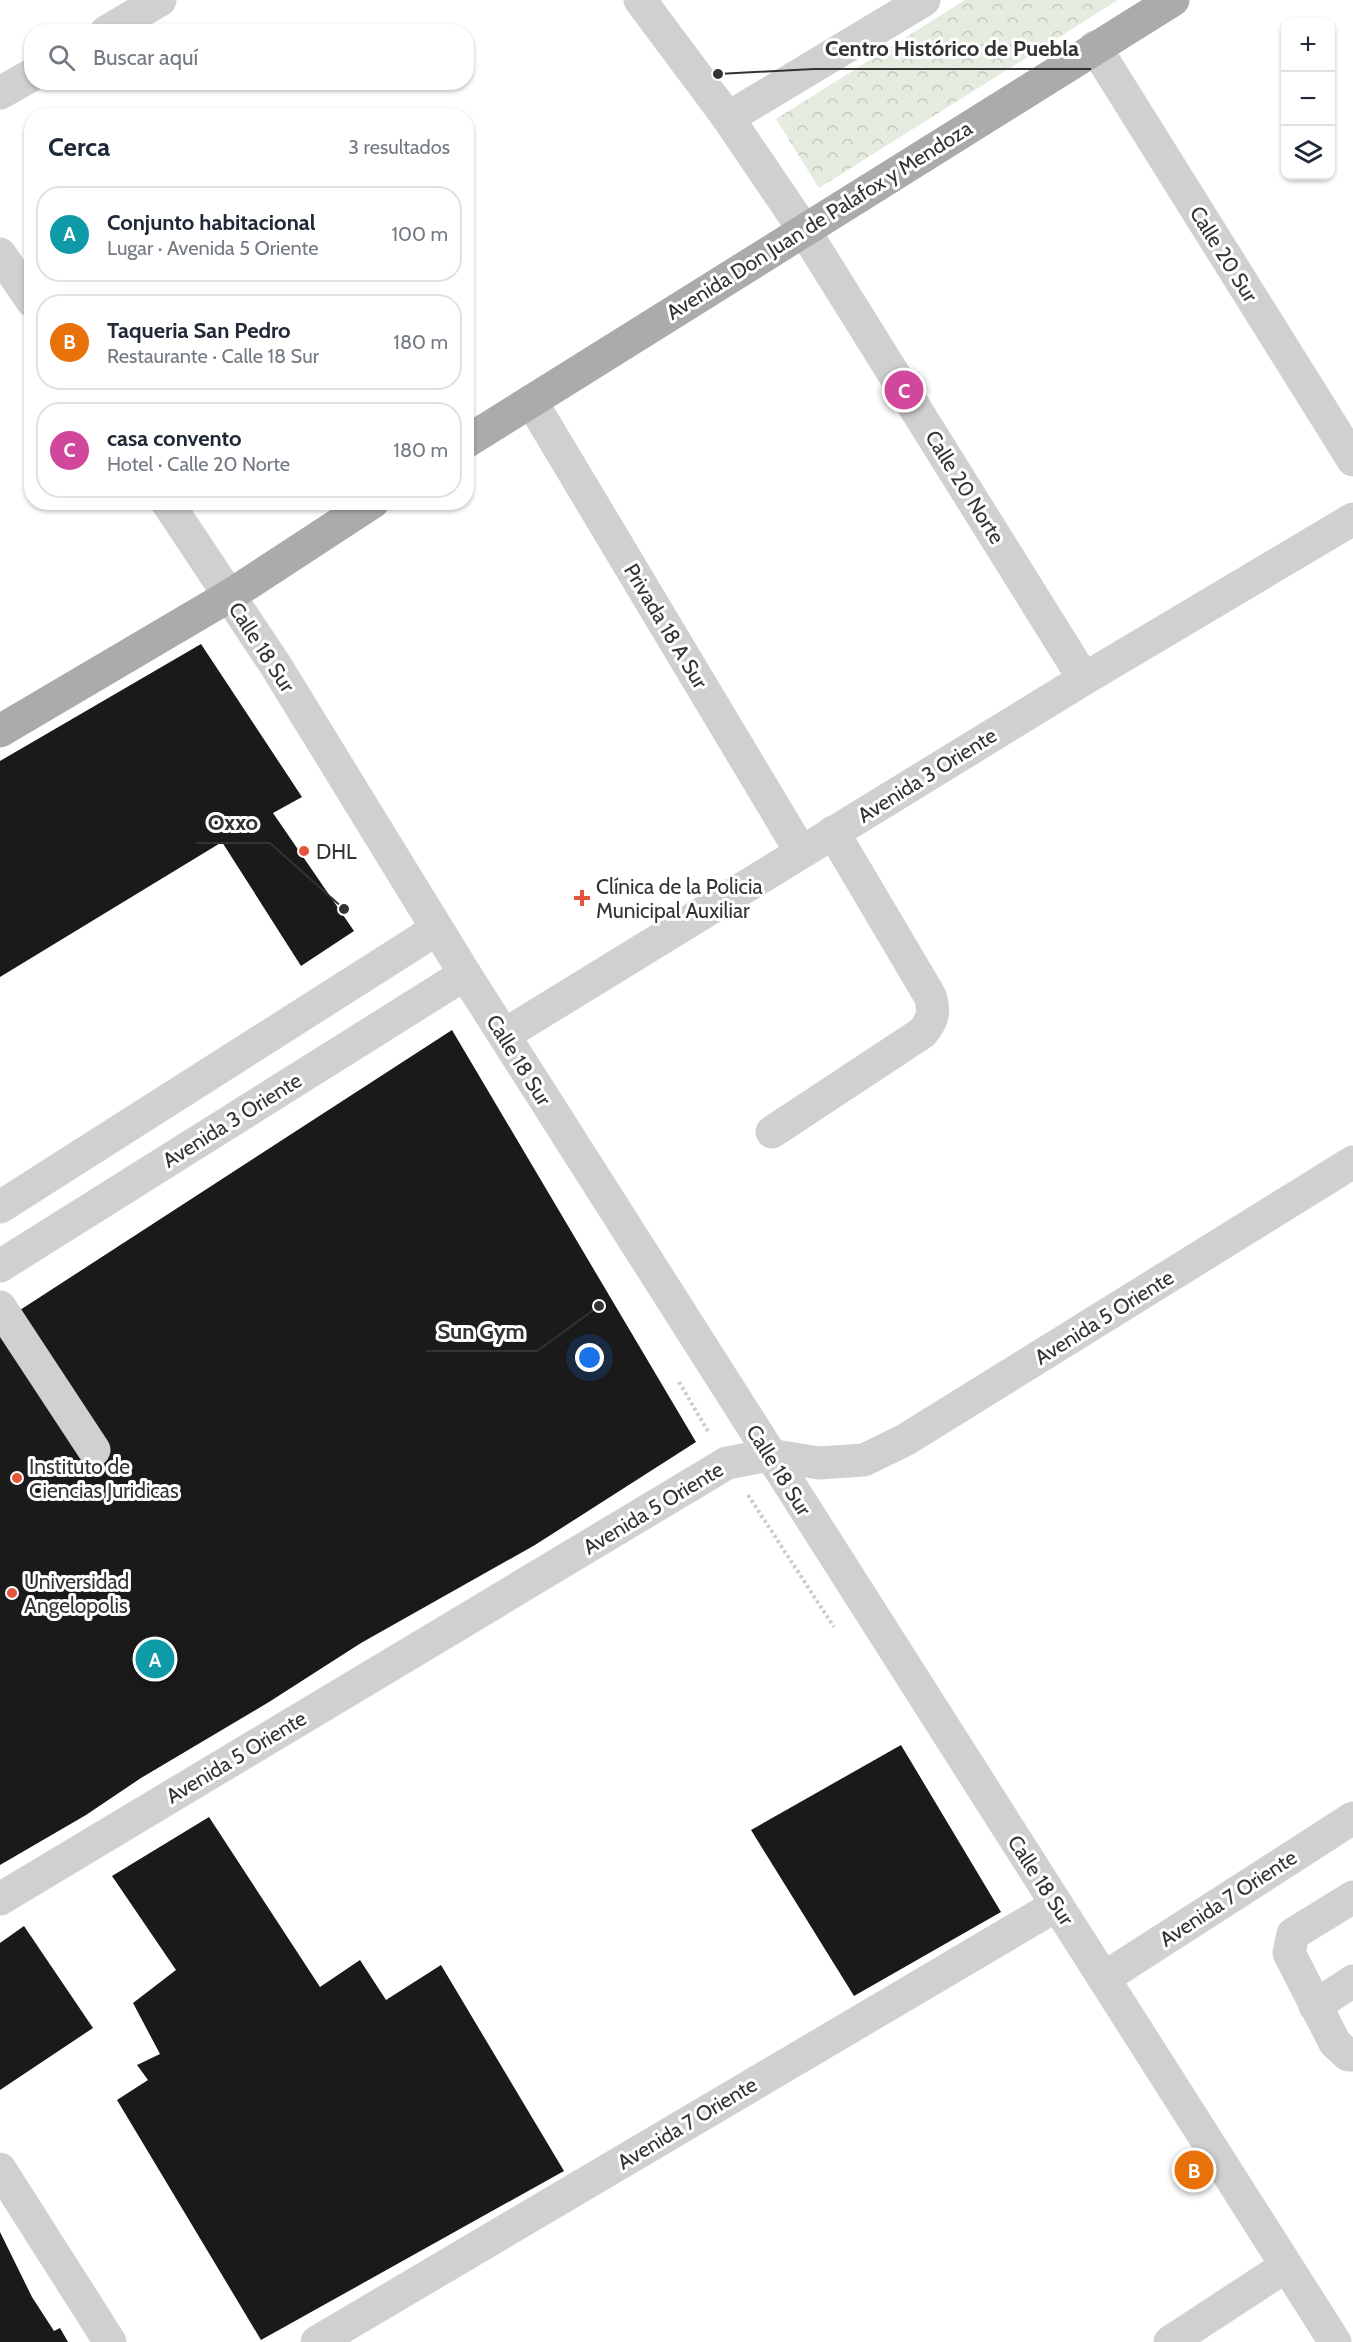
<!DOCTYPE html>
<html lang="es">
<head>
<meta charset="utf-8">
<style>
	:root { --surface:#fff; --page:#f2f2f3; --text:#1f2937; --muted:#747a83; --line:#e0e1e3; --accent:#2563eb }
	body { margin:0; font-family:Cabin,sans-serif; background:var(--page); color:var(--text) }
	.controls { position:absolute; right:18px; top:18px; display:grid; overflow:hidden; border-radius:12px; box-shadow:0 2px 4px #0004 }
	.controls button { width:54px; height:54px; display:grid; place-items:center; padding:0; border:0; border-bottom:2px solid var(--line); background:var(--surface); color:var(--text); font:30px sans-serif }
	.you { position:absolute; left:590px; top:1358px; width:21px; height:21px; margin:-15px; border:4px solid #fff; border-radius:50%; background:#1a73e8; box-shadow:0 0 0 9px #1a73e833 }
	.badge { display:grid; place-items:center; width:39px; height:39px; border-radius:50%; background:var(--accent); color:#fff; font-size:20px; font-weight:700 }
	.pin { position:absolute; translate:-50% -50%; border:3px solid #fff; box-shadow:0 2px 6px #0006 }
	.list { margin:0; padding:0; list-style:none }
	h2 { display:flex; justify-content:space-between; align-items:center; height:78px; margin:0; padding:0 24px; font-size:26px }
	h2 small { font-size:20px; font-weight:400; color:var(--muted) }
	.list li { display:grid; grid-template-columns:39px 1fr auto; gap:18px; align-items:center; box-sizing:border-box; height:96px; margin:0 12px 12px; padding:0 12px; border:2px solid var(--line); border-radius:24px }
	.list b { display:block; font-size:22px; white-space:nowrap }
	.list p { margin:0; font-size:20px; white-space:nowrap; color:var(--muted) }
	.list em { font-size:20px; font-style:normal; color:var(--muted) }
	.icon { flex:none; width:33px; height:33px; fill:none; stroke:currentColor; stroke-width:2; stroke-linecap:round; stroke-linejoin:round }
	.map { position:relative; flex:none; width:1353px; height:2342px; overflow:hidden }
	.search { position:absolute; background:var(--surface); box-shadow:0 2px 4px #0004; left:24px; top:24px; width:450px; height:66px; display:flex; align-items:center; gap:15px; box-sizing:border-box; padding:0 21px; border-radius:24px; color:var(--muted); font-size:22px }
	.panel { position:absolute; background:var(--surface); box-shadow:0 2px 4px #0004; left:24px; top:108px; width:450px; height:402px; border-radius:24px }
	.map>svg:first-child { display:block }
</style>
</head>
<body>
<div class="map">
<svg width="1353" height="2342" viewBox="0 0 1353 2342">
	<defs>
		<pattern id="park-crowns" width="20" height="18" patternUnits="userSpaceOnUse" patternTransform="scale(1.5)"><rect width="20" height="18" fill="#e3ecdf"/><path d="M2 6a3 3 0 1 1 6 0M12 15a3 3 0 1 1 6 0" fill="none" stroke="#c3cbc0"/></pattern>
	</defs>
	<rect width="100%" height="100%" fill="#fff"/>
	<path fill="url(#park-crowns)" d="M965 0H1118L819 188 776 119Z"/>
	<g fill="#1a1a1a">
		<path d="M201 644 302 797 273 813 354 931 301 966 222 842 0 977V761Z"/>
		<path d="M452 1030 696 1442 535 1545 361 1643 269 1702 141 1778 86 1815 0 1865V1323Z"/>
		<path d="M901 1745 1001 1912 854 1996 751 1830Z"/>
		<path d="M209 1817 320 1987 360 1960 386 2000 441 1965 564 2171 261 2340 117 2100 148 2080 137 2065 160 2054 133 2003 176 1970 112 1876Z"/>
		<path d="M24 1926 93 2028 0 2090V1943Z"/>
		<path d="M0 2232 32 2297 54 2331 60 2328 68 2342H0Z"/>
	</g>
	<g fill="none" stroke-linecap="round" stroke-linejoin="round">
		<g stroke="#cdcdcd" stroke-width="4" stroke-dasharray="3 3" stroke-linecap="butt">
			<path d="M679 1382 709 1433"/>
			<path d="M748 1495 834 1627"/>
		</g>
		<g stroke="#d0d0d0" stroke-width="33">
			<path d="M640 0 728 118 804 230 1084 679"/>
			<path d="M106 32 160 0"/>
			<path d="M1095 47 1353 460"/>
			<path d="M0 93 32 75"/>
			<path d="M728 118 924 0"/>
			<path d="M0 254 32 301"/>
			<path d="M531 401 801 852"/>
			<path d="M167 502 276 666 465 974 1335 2342"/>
			<path d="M504 1035 1084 679 1353 519"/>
			<path d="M772 1132 922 1033C933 1020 935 1012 930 996L833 832"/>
			<path d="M0 1207 437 929"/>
			<path d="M0 1266 465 974"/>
			<path d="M0 1307 94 1450"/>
			<path d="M1353 1897 1293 1934 1289 1953 1335 2043 1348 2055H1353"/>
			<path d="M0 1899 727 1463 769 1455 819 1463 864 1460 905 1440 1353 1162"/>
			<path d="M1104 1978 1353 1818"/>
			<path d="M1315 2006 1353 1981"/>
			<path d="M0 2169 110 2342"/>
			<path d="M317 2342 1057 1905"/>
			<path d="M1170 2342 1286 2266"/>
		</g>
		<g stroke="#ababab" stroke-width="33">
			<path d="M466 442 1173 0"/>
			<path d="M0 731 229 596 373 502"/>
		</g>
	</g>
	<g fill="#e4553b" stroke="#fff" stroke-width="2">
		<circle cx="304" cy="851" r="6"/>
		<path d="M579 889h6v6h6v6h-6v6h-6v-6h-6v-6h6z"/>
		<circle cx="17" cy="1478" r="6"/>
		<circle cx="12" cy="1593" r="6"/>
	</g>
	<g text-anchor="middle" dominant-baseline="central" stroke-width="6" stroke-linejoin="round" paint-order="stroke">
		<g font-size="21" fill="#333" stroke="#fff">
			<text transform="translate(819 220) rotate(-32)">Avenida Don Juan de Palafox y Mendoza</text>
			<text transform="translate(1224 254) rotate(58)">Calle 20 Sur</text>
			<text transform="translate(965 487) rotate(58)">Calle 20 Norte</text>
			<text transform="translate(666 626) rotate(59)">Privada 18 A Sur</text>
			<text transform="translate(262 647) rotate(57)">Calle 18 Sur</text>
			<text transform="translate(927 775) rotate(-32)">Avenida 3 Oriente</text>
			<text transform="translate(519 1060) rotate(58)">Calle 18 Sur</text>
			<text transform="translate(232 1120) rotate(-32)">Avenida 3 Oriente</text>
			<text transform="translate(1104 1317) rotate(-32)">Avenida 5 Oriente</text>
			<text transform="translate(779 1470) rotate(58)">Calle 18 Sur</text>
			<text transform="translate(653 1508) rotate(-31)">Avenida 5 Oriente</text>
			<text transform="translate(236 1757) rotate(-31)">Avenida 5 Oriente</text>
			<text transform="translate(1041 1880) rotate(57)">Calle 18 Sur</text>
			<text transform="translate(1228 1898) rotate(-33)">Avenida 7 Oriente</text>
			<text transform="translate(687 2123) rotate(-31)">Avenida 7 Oriente</text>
		</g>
		<g font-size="21" fill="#333" stroke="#fff" text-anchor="start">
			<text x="316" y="851">DHL</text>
			<text x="596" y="886">Clínica de la Policia<tspan x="596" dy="24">Municipal Auxiliar</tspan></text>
			<text x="29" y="1466">Instituto de<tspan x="29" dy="24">Ciencias Juridicas</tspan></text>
			<text x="24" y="1581">Universidad<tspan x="24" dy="24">Angelopolis</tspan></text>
		</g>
	</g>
	<path fill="none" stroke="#333" stroke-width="2" d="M718 74L814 69H1091M344 909L270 843H196M599 1306L537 1351H426"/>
	<g fill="#333" stroke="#fff" stroke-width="2">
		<circle cx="718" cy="74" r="6"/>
		<circle cx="344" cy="909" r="6"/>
		<circle cx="599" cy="1306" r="6"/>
	</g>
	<g font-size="22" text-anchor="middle" font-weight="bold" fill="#333" stroke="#fff" stroke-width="6" stroke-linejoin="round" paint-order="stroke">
		<text x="952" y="56">Centro Histórico de Puebla</text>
		<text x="233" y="830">Oxxo</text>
		<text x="481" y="1339">Sun Gym</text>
	</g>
</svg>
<div class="controls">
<button>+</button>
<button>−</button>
<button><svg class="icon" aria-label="layers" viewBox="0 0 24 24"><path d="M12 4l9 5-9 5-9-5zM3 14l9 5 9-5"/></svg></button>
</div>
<div class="you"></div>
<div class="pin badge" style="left:155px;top:1659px;background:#0f9aa8">A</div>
<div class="pin badge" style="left:1194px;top:2170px;background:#e8710a">B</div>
<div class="pin badge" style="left:904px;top:390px;background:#d1479c">C</div>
<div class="search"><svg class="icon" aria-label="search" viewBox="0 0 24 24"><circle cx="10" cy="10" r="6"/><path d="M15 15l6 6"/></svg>Buscar aquí</div>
<section class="panel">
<h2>Cerca<small>3 resultados</small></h2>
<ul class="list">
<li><span class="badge" style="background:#0f9aa8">A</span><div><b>Conjunto habitacional</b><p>Lugar · Avenida 5 Oriente</p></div><em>100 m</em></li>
<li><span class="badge" style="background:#e8710a">B</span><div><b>Taqueria San Pedro</b><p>Restaurante · Calle 18 Sur</p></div><em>180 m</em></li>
<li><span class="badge" style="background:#d1479c">C</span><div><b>casa convento</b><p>Hotel · Calle 20 Norte</p></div><em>180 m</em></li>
</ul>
</section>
</div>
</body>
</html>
